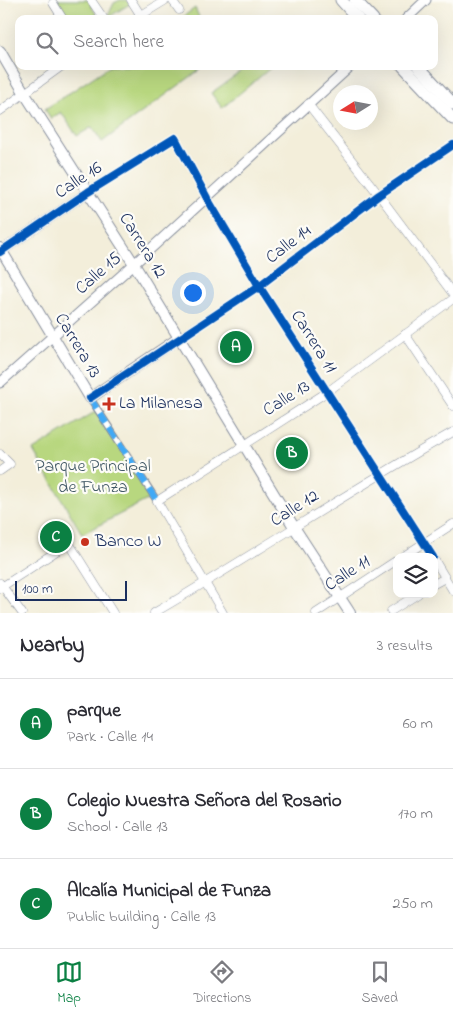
<!DOCTYPE html>
<html lang="en">
<head>
<meta charset="utf-8">
<style>
	:root { --surface:#fff; --page:#f2f2f3; --text:#2b2b33; --muted:#7c7c81; --line:#e1e1e2; --accent:#0b8043 }
	body { margin:0; font-family:"Indie Flower",sans-serif; background:var(--page); color:var(--text) }
	.controls { position:absolute; right:15px; bottom:15px; display:grid; overflow:hidden; border-radius:10px; box-shadow:0 5px 20px #0002 }
	.controls button { width:45px; height:45px; display:grid; place-items:center; padding:0; border:0; border-bottom:1px solid var(--line); background:var(--surface); color:var(--text); font:25px sans-serif }
	.compass { position:absolute; left:333px; top:85px; width:45px; height:45px; border-radius:50%; background:var(--surface); box-shadow:0 5px 20px #0002; rotate:259deg }
	.scale { position:absolute; left:15px; bottom:12px; width:112px; box-sizing:border-box; padding-left:5px; border:2px solid #1b2f5e; border-top:0; font-size:14px; line-height:18px; white-space:nowrap; color:#1b2f5e; -webkit-text-stroke:4px #fdfcf7; paint-order:stroke }
	.you { position:absolute; left:192px; top:292px; width:18px; height:18px; margin:-12px; border:4px solid #fff; border-radius:50%; background:#1a73e8; box-shadow:0 0 0 8px #1a73e833 }
	.badge { display:grid; place-items:center; width:32px; height:32px; border-radius:50%; background:var(--accent); color:#fff; font-size:16px; font-weight:700 }
	.pin { position:absolute; translate:-50% -50%; border:2px solid #fff; box-shadow:0 1px 5px #0006 }
	.list { margin:0; padding:0; list-style:none }
	h2 { display:flex; justify-content:space-between; align-items:center; height:65px; margin:0; padding:0 20px; font-size:21px }
	h2 small { font-size:16px; font-weight:400; color:var(--muted) }
	.list li { display:grid; grid-template-columns:32px 1fr auto; gap:15px; align-items:center; box-sizing:border-box; height:90px; padding:0 20px; border-top:1px solid var(--line) }
	.list b { display:block; font-size:19px; white-space:nowrap }
	.list p { margin:0; font-size:16px; white-space:nowrap; color:var(--muted) }
	.list em { font-size:16px; font-style:normal; color:var(--muted) }
	.icon { flex:none; width:28px; height:28px; fill:none; stroke:currentColor; stroke-width:2; stroke-linecap:round; stroke-linejoin:round }
	.map { position:relative; flex:none; width:453px; height:613px; overflow:hidden }
	.search { position:absolute; background:var(--surface); box-shadow:0 5px 20px #0002; left:15px; right:15px; top:15px; height:55px; display:flex; align-items:center; gap:12px; box-sizing:border-box; padding:0 18px; border-radius:10px; color:var(--muted); font-size:19px }
	.sheet { height:335px; background:var(--surface) }
	nav { display:flex; justify-content:space-around; align-items:center; box-sizing:border-box; height:70px; border-top:1px solid var(--line); background:var(--surface); font-size:14px; color:var(--muted) }
	nav a { display:grid; justify-items:center; gap:2px }
	nav .on { color:var(--accent) }
	.map>svg:first-child { display:block }
</style>
</head>
<body>
<div class="map">
<svg width="453" height="613" viewBox="0 0 453 613">
	<rect width="100%" height="100%" fill="#fdfcf7"/>
	<filter id="ink" filterUnits="userSpaceOnUse"><feTurbulence type="fractalNoise" baseFrequency=".02" numOctaves="2"/><feDisplacementMap in="SourceGraphic" scale="10" xChannelSelector="R" yChannelSelector="G"/><feConvolveMatrix kernelMatrix="1 2 1 2 8 2 1 2 1" color-interpolation-filters="sRGB"/></filter>
	<filter id="wash" filterUnits="userSpaceOnUse"><feTurbulence type="fractalNoise" baseFrequency=".0096" numOctaves="4" result="noise"/><feDisplacementMap in="SourceGraphic" scale="20" xChannelSelector="R" yChannelSelector="G"/><feGaussianBlur stdDeviation="1.12" result="paint"/><feColorMatrix in="noise" values="0 0 0 0 0 0 0 0 0 0 0 0 0 0 0 0 0 1.4 0 .05"/><feComposite in="paint" operator="in"/></filter>
	<g filter="url(#wash)">
		<rect width="100%" height="100%" fill="#f3eeda"/>
		<g fill="#b8d77f" stroke="#6a836e">
			<path d="M57 0H88L99 19H69Z"/>
			<path d="M120 0H126L130 4 107 18 114 3Z"/>
			<path d="M195 8 200 19H180Z"/>
			<path d="M110 66H205L102 142 92 127 77 136 61 112 51 119 45 109Z"/>
			<path d="M249 66H273L222 108 211 93Z"/>
			<path d="M243 336 250 345 227 358 223 349Z"/>
			<path d="M98 410 151 498 82 534 33 450Z"/>
		</g>
	</g>
	<g filter="url(#ink)">
		<g fill="none" stroke-linecap="round" stroke-linejoin="round">
			<defs>
				<path id="pedestrian" d="M90 398 157 501"/>
				<g id="minor">
					<path d="M91 0 104 19"/>
					<path d="M131 0 143 19"/>
					<path d="M172 0 179 10"/>
					<path d="M53 3 63 19"/>
					<path d="M135 19 166 0"/>
					<path d="M308 104 379 195 453 294"/>
					<path d="M0 111 62 66"/>
					<path d="M88 192 175 138 207 198 259 286 433 557"/>
					<path d="M405 334 453 406"/>
					<path d="M179 338 259 286 379 195 453 145"/>
					<path d="M0 454 10 464 0 471"/>
					<path d="M402 557 453 524"/>
					<path d="M434 559 453 591"/>
					<path d="M0 583 22 613"/>
					<path d="M434 584 445 578"/>
					<path d="M0 588 69 543 113 613"/>
					<path d="M391 611 418 594"/>
					<path d="M154 613C255 554 352 489 453 432"/>
					<path d="M223 613 157 501 327 392 453 299"/>
					<path d="M316 613 397 560"/>
				</g>
				<g id="tertiary">
					<path d="M406 19 426 0"/>
					<path d="M0 252 88 192"/>
					<path d="M0 383 134 264 351 66"/>
				</g>
				<g id="secondary">
					<path d="M0 51 25 94 134 264 294 527 350 613"/>
					<path d="M0 248 90 398 179 338"/>
				</g>
				<g id="primary">
					<path d="M341 0 358 19"/>
					<path d="M355 0 373 19"/>
					<path d="M403 66 453 119"/>
					<path d="M418 66 453 104"/>
				</g>
			</defs>
			<use href="#pedestrian" stroke="#878e9c" stroke-width="8"/>
			<use href="#minor" stroke="#878e9c" stroke-width="9"/>
			<use href="#tertiary" stroke="#878e9c" stroke-width="11"/>
			<use href="#secondary" stroke="#878e9c" stroke-width="12"/>
			<use href="#primary" stroke="#878e9c" stroke-width="13"/>
			<use href="#pedestrian" stroke="#fff" stroke-width="5.5"/>
			<use href="#minor" stroke="#fff" stroke-width="8"/>
			<use href="#tertiary" stroke="#fff" stroke-width="9"/>
			<use href="#secondary" stroke="#fff" stroke-width="10"/>
			<use href="#primary" stroke="#fff" stroke-width="11"/>
			<path stroke="#3fa9f5" stroke-width="6" stroke-dasharray="12 6" stroke-linecap="butt" d="M90 398 157 501"/>
			<defs>
				<g id="cycleway">
					<path d="M0 252 88 192 175 138 207 198 259 286 433 557"/>
					<path d="M90 398 259 286 379 195 453 145"/>
				</g>
			</defs>
			<use href="#cycleway" stroke="#fdfcf7" stroke-width="11"/>
			<use href="#cycleway" stroke="#0057b8" stroke-width="8"/>
		</g>
	</g>
	<g fill="#c8321e" stroke="#fdfcf7" stroke-width="2">
		<path d="M106.5 396.5h5v5h5v5h-5v5h-5v-5h-5v-5h5z"/>
		<circle cx="85" cy="542" r="5"/>
	</g>
	<g text-anchor="middle" dominant-baseline="central" stroke-width="4.5" stroke-linejoin="round" paint-order="stroke">
		<g font-size="18" fill="#1b2f5e" stroke="#fdfcf7">
			<text transform="translate(79 181) rotate(-33)">Calle 16</text>
			<text transform="translate(289 245) rotate(-37)">Calle 14</text>
			<text transform="translate(142 246) rotate(58)">Carrera 12</text>
			<text transform="translate(99 274) rotate(-41)">Calle 15</text>
			<text transform="translate(313 342) rotate(58)">Carrera 11</text>
			<text transform="translate(77 346) rotate(59)">Carrera 13</text>
			<text transform="translate(287 399) rotate(-32)">Calle 13</text>
			<text transform="translate(295 509) rotate(-32)">Calle 12</text>
			<text transform="translate(348 574) rotate(-33)">Calle 11</text>
		</g>
		<g font-size="18" fill="#1b2f5e" stroke="#fdfcf7" text-anchor="start">
			<text x="119" y="404">La Milanesa</text>
			<text x="95" y="542">Banco W</text>
		</g>
		<g font-size="18" fill="#425966" stroke="#fdfcf7">
			<text x="93" y="467">Parque Principal<tspan x="93" dy="21">de Funza</tspan></text>
		</g>
	</g>
</svg>
<div class="controls">
<button><svg class="icon" aria-label="layers" viewBox="0 0 24 24"><path d="M12 4l9 5-9 5-9-5zM3 14l9 5 9-5"/></svg></button>
</div>
<svg class="compass" viewBox="-18 -18 36 36"><path d="M0-13l5 13h-10z" fill="#e53935"/><path d="M0 13l5-13h-10z" fill="#7c7c81"/></svg>
<div class="scale">100 m</div>
<div class="you"></div>
<div class="pin badge" style="left:236px;top:347px">A</div>
<div class="pin badge" style="left:292px;top:453px">B</div>
<div class="pin badge" style="left:56px;top:537px">C</div>
<div class="search"><svg class="icon" aria-label="search" viewBox="0 0 24 24"><circle cx="10" cy="10" r="6"/><path d="M15 15l6 6"/></svg>Search here</div>
</div>
<section class="sheet">
<h2>Nearby<small>3 results</small></h2>
<ul class="list">
<li><span class="badge">A</span><div><b>parque</b><p>Park · Calle 14</p></div><em>60 m</em></li>
<li><span class="badge">B</span><div><b>Colegio Nuestra Señora del Rosario</b><p>School · Calle 13</p></div><em>170 m</em></li>
<li><span class="badge">C</span><div><b>Alcalía Municipal de Funza</b><p>Public building · Calle 13</p></div><em>250 m</em></li>
</ul>
</section>
<nav>
<a class="on"><svg class="icon" aria-label="map" viewBox="0 0 24 24"><path d="M3 6l6-2 6 2 6-2v14l-6 2-6-2-6 2zM9 4v14M15 6v14"/></svg>Map</a>
<a><svg class="icon" aria-label="directions" viewBox="0 0 24 24"><path d="M12 3l9 9-9 9-9-9zM9 14v-3h6M13 9l2 2-2 2"/></svg>Directions</a>
<a><svg class="icon" aria-label="saved" viewBox="0 0 24 24"><path d="M7 4h10v16l-5-4-5 4z"/></svg>Saved</a>
</nav>
</body>
</html>
